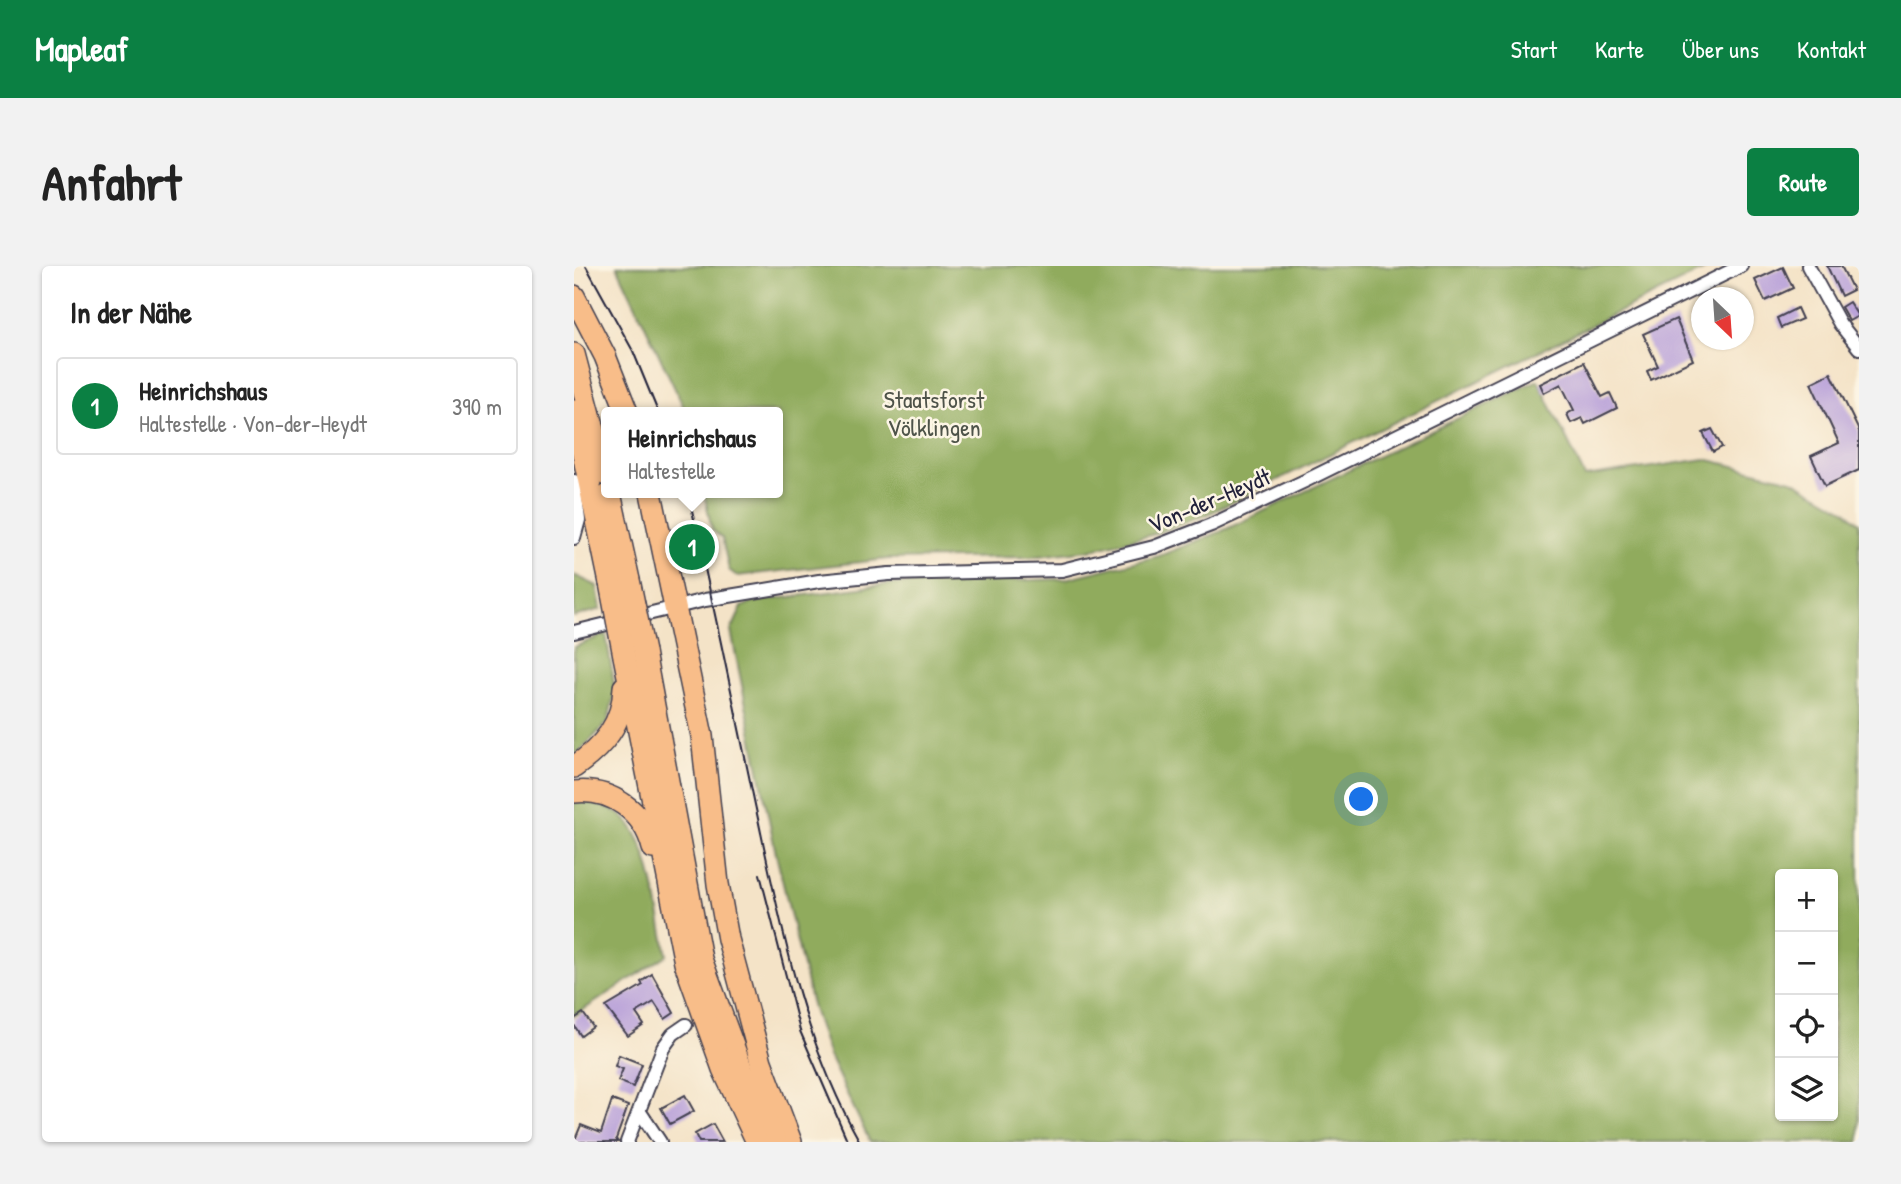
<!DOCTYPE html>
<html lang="de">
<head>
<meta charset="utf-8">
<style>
	:root { --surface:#fff; --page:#f2f2f2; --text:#222; --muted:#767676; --line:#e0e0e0; --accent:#0b8043 }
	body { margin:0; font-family:"Patrick Hand",sans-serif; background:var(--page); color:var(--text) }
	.controls { position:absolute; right:21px; bottom:21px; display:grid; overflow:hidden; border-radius:7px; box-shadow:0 2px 5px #0004 }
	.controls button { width:63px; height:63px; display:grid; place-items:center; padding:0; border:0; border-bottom:2px solid var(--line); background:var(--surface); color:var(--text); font:35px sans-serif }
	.compass { position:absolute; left:1117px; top:21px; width:63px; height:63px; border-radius:50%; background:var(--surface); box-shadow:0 2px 5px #0004; rotate:155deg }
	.you { position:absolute; left:788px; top:534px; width:24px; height:24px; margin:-18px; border:5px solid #fff; border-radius:50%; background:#1a73e8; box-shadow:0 0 0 10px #1a73e833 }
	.badge { display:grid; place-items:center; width:46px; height:46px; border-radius:50%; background:var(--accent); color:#fff; font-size:23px; font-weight:700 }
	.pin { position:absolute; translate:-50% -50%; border:4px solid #fff; box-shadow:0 2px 7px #0006 }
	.popup { position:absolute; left:27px; top:141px; width:182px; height:91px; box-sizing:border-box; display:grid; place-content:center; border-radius:7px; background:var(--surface); filter:drop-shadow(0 2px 5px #0005); font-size:23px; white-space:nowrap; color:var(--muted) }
	.popup b { font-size:26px; color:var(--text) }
	.popup::after { content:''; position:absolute; left:50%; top:100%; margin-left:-14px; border:14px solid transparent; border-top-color:var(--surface) }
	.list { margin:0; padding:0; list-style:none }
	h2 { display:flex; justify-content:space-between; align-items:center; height:91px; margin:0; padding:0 28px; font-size:30px }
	h2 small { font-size:23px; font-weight:400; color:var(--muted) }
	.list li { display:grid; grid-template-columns:46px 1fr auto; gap:21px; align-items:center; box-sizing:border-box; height:98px; margin:0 14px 14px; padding:0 14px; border:2px solid var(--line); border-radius:7px }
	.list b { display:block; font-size:26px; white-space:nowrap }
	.list p { margin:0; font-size:23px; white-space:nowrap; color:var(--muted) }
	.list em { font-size:23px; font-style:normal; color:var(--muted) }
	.icon { flex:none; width:38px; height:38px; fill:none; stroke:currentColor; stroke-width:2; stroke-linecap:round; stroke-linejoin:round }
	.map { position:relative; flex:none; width:1285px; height:876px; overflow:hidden; border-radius:7px }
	header { display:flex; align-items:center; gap:42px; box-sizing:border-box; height:98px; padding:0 35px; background:var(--accent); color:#fff }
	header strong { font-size:33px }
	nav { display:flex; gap:38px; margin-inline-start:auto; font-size:24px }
	.intro { display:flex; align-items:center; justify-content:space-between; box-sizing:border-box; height:168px; padding:0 42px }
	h1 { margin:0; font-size:49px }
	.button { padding:18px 32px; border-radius:7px; background:var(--accent); color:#fff; font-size:24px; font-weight:700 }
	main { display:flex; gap:42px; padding:0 42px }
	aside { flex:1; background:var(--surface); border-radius:7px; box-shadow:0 2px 5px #0004 }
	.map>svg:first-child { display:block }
</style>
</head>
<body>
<header>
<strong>Mapleaf</strong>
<nav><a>Start</a><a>Karte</a><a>Über uns</a><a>Kontakt</a></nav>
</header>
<div class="intro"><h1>Anfahrt</h1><a class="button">Route</a></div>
<main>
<aside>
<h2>In der Nähe<small></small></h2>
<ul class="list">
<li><span class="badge">1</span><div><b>Heinrichshaus</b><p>Haltestelle · Von-der-Heydt</p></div><em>390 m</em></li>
</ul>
</aside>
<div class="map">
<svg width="1285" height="876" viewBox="0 0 1285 876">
	<rect width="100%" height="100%" fill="#fcf5e5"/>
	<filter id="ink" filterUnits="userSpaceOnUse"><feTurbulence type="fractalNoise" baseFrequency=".0143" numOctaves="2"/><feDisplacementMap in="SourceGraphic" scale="14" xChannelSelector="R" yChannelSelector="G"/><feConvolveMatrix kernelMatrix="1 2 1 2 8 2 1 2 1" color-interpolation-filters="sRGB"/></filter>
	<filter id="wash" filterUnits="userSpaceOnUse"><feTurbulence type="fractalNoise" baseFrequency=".00686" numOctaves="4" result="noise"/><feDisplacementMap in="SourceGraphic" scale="28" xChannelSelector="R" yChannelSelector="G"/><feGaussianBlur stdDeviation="1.57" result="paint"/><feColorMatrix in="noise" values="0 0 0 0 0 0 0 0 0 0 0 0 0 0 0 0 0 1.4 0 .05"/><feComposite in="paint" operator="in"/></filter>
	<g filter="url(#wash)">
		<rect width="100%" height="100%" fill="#f4e3c7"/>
		<g fill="#90ab5d" stroke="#59664c" stroke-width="2" fill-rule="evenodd">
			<path d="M43 0H1138L632 249 577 269 515 284 457 291 314 293 163 310 155 304 148 272 138 264 130 227H204V146H112Z"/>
			<path d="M964 114 1011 211 1131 193 1218 214 1272 245 1285 257V876H296L255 790 239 743 202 588 157 365 168 341 178 336 316 318 491 313 585 290 646 266ZM1206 608H1259V850H1206Z"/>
			<path d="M0 309 23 320 27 343 0 351Z"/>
			<path d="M32 368 41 424 34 456 0 491V381Z"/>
			<path d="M9 536C23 539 38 541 49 551 78 576 85 653 93 689L0 750V537Z"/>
		</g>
		<g id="blocks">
			<g fill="#baa3d9">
				<path d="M1253 0H1267L1279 24 1267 30Z"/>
				<path d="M1209 1 1219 22 1191 35 1181 14Z"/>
				<path d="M1275 36 1284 50 1275 55 1267 41Z"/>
				<path d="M1223 42 1228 53 1207 62 1203 52Z"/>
				<path d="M1102 53 1119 94 1077 114 1073 105 1084 100 1069 68Z"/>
				<path d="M1010 96 1028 131 1036 127 1043 142 1011 158 1008 152 997 157 993 148 1000 144 987 118 970 127 966 118Z"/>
				<path d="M1257 107 1285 165V204L1251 220 1237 190 1265 177 1237 117Z"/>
				<path d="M1138 163 1148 181 1139 186 1129 167Z"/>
				<path d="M78 708 100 747 91 753 80 736 62 747 70 759 54 770 32 741 69 719 67 716Z"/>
				<path d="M9 747 19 761 7 770 0 759V753Z"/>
				<path d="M45 789 68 798 59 821 44 815 49 803 41 800Z"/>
				<path d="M111 829 120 845 96 858 87 842Z"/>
				<path d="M38 834 54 840 42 873 44 876H0L7 859 27 867Z"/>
				<path d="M139 858 149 876H125L121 868Z"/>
			</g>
		</g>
	</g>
	<g filter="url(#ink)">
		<use href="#blocks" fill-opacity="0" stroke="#423f50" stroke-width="2"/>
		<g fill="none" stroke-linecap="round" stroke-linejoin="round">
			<defs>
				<g id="minor">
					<path d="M1234 0 1266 58 1285 82"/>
					<path d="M0 215 5 254 0 272"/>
					<path d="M0 366 131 334 245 315 315 308 488 304 580 281 637 259 735 213 1167 0"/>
					<path d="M66 846 86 876"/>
					<path d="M53 876 89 782 99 768 112 759"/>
				</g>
				<g id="motorway">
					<path d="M0 30 31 90 53 146"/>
					<path d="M0 88 32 209"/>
					<path d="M0 144 36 317"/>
					<path d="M36 227 55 314"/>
					<path d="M77 227 128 470 144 618 154 673 187 796 217 876"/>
					<path d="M70 386 127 693 168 804 202 876"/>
					<path d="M50 390 111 697 149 803 183 876"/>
					<path d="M0 501C29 481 49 458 50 421"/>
					<path d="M0 526C37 522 70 545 79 582"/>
				</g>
			</defs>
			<use href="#minor" stroke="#423f50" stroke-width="16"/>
			<use href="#motorway" stroke="#423f50" stroke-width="24"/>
			<use href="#minor" stroke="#fff" stroke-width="12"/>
			<use href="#motorway" stroke="#f8bd89" stroke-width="21"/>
			<g stroke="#22223b" stroke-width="2">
				<path d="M12 0 59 85 84 146"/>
				<path d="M114 227C139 334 160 441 183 548 207 660 229 775 286 876"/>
				<path d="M186 608 226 765 274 876"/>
			</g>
			<defs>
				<g id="motorway-bridge">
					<path d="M55 314 70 386"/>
					<path d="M36 317 50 390"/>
				</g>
			</defs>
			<use href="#motorway-bridge" stroke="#423f50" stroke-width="24" stroke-linecap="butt"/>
			<use href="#motorway-bridge" stroke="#f8bd89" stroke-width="21"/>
		</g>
	</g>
	<g text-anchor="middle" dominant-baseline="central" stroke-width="5" stroke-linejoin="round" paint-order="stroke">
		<g font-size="24" fill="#4e5349" stroke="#fcf5e5">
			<text x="360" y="133">Staatsforst<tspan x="360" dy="28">Völklingen</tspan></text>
		</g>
		<g font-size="24" fill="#22223b" stroke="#fcf5e5">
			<text transform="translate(635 234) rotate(-23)">Von-der-Heydt</text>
		</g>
	</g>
</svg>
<div class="controls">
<button>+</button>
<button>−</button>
<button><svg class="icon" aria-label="locate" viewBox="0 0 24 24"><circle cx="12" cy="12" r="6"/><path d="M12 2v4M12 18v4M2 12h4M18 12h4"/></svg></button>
<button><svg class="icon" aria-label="layers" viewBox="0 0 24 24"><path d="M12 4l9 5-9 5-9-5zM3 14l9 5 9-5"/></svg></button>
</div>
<svg class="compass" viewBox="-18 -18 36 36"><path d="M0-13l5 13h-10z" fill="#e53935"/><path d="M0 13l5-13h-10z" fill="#767676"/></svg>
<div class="you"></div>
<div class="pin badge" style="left:118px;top:281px">1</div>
<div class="popup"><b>Heinrichshaus</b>Haltestelle</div>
</div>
</main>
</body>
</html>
